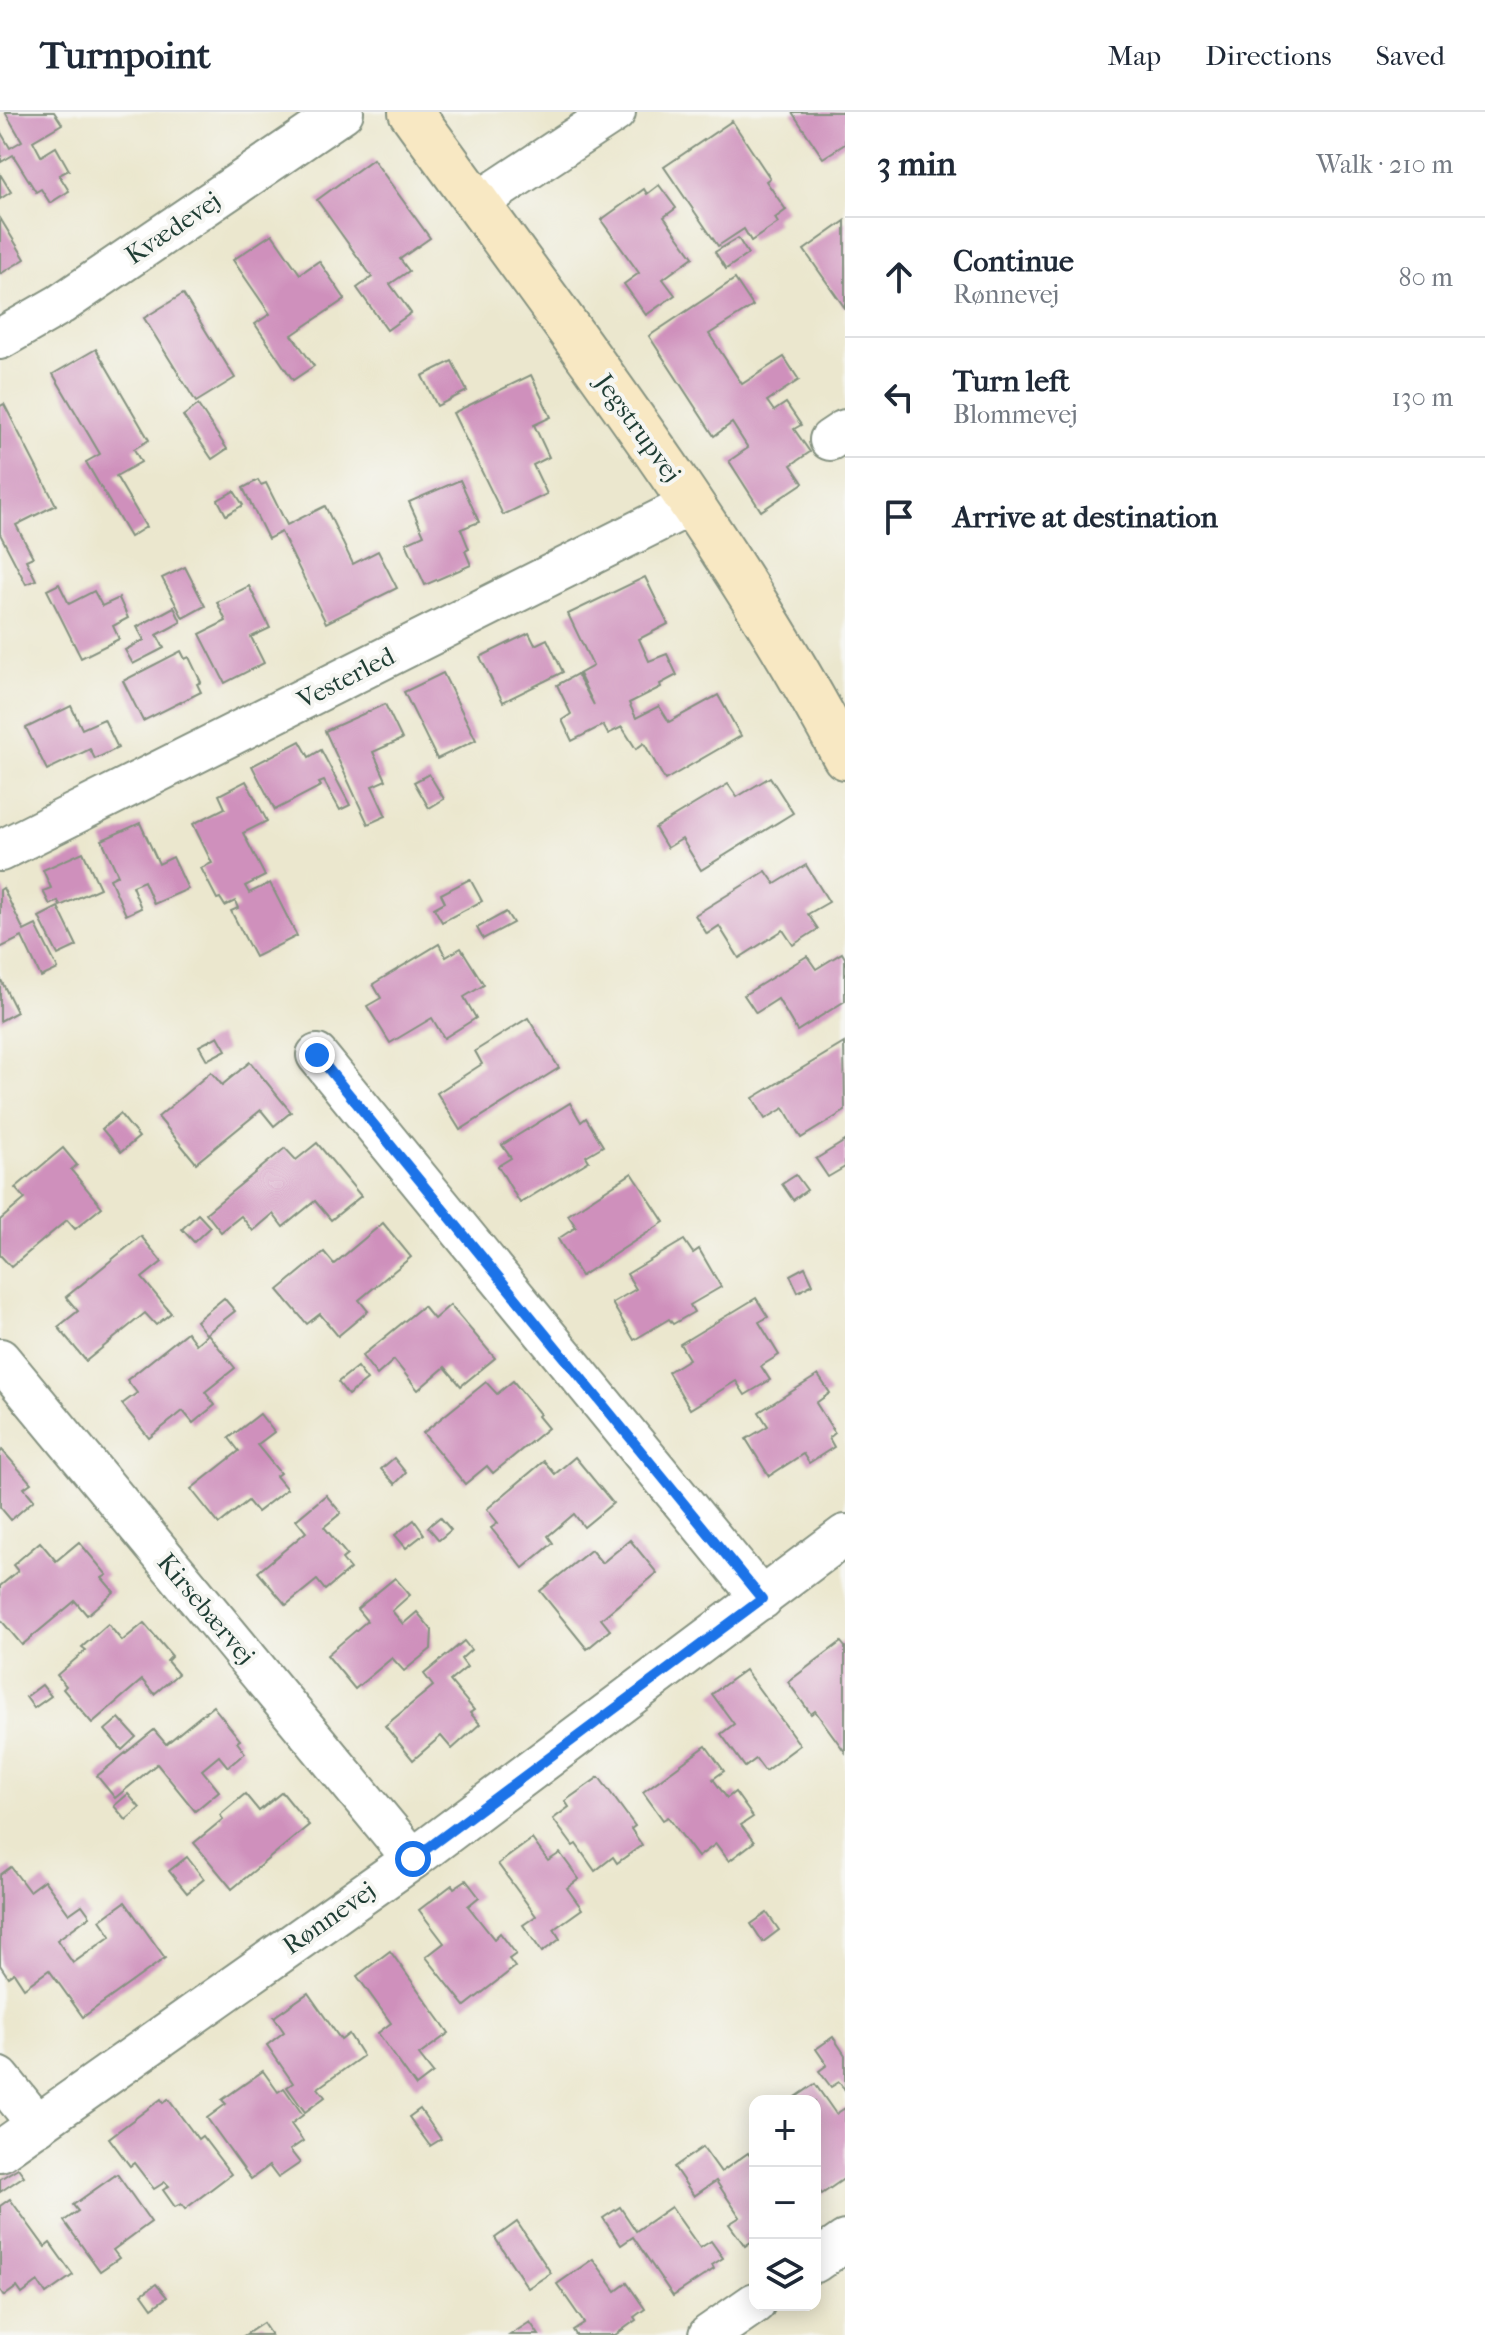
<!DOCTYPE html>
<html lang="en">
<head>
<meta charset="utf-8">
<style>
	:root { --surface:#fff; --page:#f2f2f3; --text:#1f2937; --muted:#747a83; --line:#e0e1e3 }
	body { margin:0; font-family:"IM FELL French Canon",serif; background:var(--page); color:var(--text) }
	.controls { position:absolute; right:24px; bottom:24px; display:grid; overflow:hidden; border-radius:16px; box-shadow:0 4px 20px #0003 }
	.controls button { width:72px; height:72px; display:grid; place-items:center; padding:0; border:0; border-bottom:2px solid var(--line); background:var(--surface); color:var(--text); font:40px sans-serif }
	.stop { position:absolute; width:24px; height:24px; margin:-18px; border:6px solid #1a73e8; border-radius:50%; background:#fff }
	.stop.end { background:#1a73e8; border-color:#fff; box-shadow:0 2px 8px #0008 }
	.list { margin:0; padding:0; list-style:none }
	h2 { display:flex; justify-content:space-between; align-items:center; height:104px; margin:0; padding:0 32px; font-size:34px }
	h2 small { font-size:26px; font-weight:400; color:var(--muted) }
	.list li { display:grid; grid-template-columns:52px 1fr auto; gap:24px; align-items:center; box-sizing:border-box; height:120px; padding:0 32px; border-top:2px solid var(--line) }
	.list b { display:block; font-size:30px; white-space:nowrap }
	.list p { margin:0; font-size:26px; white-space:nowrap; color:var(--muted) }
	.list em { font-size:26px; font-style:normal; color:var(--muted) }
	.icon { flex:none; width:44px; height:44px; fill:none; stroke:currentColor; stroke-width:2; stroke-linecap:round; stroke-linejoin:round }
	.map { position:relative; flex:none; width:845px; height:2223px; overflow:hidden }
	header { display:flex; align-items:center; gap:48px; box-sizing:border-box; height:112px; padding:0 40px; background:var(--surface); border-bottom:2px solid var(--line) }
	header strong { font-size:38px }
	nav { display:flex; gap:44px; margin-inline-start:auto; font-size:28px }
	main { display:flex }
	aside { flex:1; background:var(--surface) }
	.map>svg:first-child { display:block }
</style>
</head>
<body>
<header>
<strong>Turnpoint</strong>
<nav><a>Map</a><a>Directions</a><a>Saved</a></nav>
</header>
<main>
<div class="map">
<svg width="845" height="2223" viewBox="0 0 845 2223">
	<rect width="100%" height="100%" fill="#f6f6f2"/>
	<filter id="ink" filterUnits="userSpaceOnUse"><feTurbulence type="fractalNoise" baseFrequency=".0125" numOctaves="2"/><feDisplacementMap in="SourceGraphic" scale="16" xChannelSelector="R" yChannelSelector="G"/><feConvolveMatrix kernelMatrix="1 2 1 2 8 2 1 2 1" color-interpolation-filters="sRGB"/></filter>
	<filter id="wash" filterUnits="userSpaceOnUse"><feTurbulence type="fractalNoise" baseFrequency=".006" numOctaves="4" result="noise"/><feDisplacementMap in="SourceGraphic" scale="32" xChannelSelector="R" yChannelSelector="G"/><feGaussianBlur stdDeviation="1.8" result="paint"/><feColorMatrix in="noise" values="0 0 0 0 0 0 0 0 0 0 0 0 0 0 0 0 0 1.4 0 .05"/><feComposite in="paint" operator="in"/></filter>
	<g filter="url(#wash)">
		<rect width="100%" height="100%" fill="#ebe7ce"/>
		<g id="blocks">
			<g fill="#cf90bc">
				<path d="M5 0H54L62 12 33 29 41 44 56 35 69 58 59 63 69 79 50 91 41 77 36 80 13 43 1 50 0 19 10 36 22 29Z"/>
				<path d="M792 0H845V32L823 46Z"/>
				<path d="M732 9 770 66 766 69 786 98 775 106 778 111 751 129 744 117 718 134 664 55Z"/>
				<path d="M373 47 430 126 400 147 409 159 390 172 411 201 387 218 357 176 372 165 317 88Z"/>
				<path d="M0 62 11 80 0 87Z"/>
				<path d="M659 73 676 96 664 105 693 145 663 167 675 183 646 203 624 172 639 161 601 108 644 77 647 82Z"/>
				<path d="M0 106 25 147 0 162Z"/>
				<path d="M845 109V196L804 138Z"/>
				<path d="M272 122 300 162 319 149 345 187 292 223 314 254 293 268 255 212 270 202 233 148Z"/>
				<path d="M738 126 748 142 726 157 715 140Z"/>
				<path d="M735 167 753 194 709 222 742 272 784 245 799 268 767 289 774 299 786 291 801 313 794 317 810 340 791 353 803 371 761 399 729 349 748 336 732 311 714 324 649 224Z"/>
				<path d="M183 182 235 266 196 290 144 206Z"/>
				<path d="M96 237 149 328 134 337 141 350 116 364 146 415 130 425 86 350 100 342 53 262Z"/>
				<path d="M452 249 467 279 437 294 422 264Z"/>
				<path d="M531 263 551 305 534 313 549 345 533 353 547 382 503 403 453 301Z"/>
				<path d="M4 292 56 393 16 413 33 445 26 448 36 468 26 472 0 422V294Z"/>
				<path d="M198 293 227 337 212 347 183 304Z"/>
				<path d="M258 368 261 373 266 371 287 413 325 394 353 452 378 439 397 476 326 511 281 420 268 427 243 376Z"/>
				<path d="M460 368 479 410 461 417 469 437 465 439 471 453 425 473 406 431 424 423 409 390Z"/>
				<path d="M234 379 243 393 226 403 218 388Z"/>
				<path d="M185 455 205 494 183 506 162 466Z"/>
				<path d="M645 465 668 512 639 527 649 549 667 542 677 563 660 572 661 575 629 591 636 606 659 594 669 610 718 583 741 624 665 668 644 631 636 637 622 615 608 622 603 613 572 629 562 608 571 602 557 573 577 562 594 593 579 562 593 554 568 502Z"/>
				<path d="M59 472 69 492 94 479 102 494 119 486 128 506 113 514 119 527 81 546 47 478Z"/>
				<path d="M249 474 270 516 251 525 264 551 225 571 200 522 226 509 217 490Z"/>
				<path d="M174 495 181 510 157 523 164 536 133 552 125 538 144 528 137 515Z"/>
				<path d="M529 521 535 533 547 527 563 560 503 590 480 545Z"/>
				<path d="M181 539 185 547 189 545 201 570 197 572 201 580 143 609 123 569Z"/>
				<path d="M443 561 476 628 437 647 404 580Z"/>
				<path d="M385 592 402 627 373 640 386 668 372 674 386 704 368 712 325 619Z"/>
				<path d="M71 594 82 617 104 607 118 636 95 647 90 637 47 658 26 616Z"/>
				<path d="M300 629 309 645 321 638 350 693 340 698 324 669 319 671 321 674 275 698 252 654Z"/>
				<path d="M429 662 444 687 429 696 414 670Z"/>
				<path d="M770 665 793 701 701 758 682 727 667 736 655 716 728 672 737 685Z"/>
				<path d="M246 669 267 709 243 721 265 764 245 774 249 781 270 771 297 824 255 845 231 799 238 796 235 789 225 794 220 786 217 787 201 756 212 751 193 712 225 696 219 683Z"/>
				<path d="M140 711 159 752 173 745 188 777 154 792 144 769 132 774 141 796 126 803 110 767 118 763 102 728Z"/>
				<path d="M83 740 100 776 60 794 58 789 50 793 43 779 51 776 43 758Z"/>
				<path d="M806 753 829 790 808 802 818 817 793 833 783 818 739 846 719 814 707 822 695 803 766 759 775 772Z"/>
				<path d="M470 767 482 789 442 810 434 796 445 790 441 782Z"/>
				<path d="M3 776 24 819 36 813 58 857 41 865 22 825 0 836V778Z"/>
				<path d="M58 795 77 834 58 843 39 805Z"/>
				<path d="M506 800 513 811 483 827 477 816Z"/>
				<path d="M439 832 446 845 461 836 484 873 464 885 476 906 444 926 432 906 390 931 367 894 381 886 373 872Z"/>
				<path d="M842 841 845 846V889L797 919 778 887 756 901 744 883 807 844 816 857Z"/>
				<path d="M0 866 17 900 0 909Z"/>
				<path d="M528 906 559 956 460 1018 437 981 482 952 475 939Z"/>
				<path d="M218 924 226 938 207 948 199 934Z"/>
				<path d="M844 931 845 999 801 1026 784 996 765 1007 753 986Z"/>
				<path d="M250 950 291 1000 274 1014 261 998 196 1051 158 1005 211 960 222 973Z"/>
				<path d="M570 991 581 1010 586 1006 603 1034 586 1044 589 1049 520 1091 498 1054 511 1046 502 1033Z"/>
				<path d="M120 1002 139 1025 121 1040 102 1017Z"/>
				<path d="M845 1029V1055L828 1065 816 1047Z"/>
				<path d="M317 1031 361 1084 331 1108 315 1089 283 1115 273 1102 253 1119 241 1104 221 1120 206 1101 285 1036 296 1048Z"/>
				<path d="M63 1036 77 1053 71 1058 102 1095 75 1117 67 1108 11 1155 0 1143V1108L25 1087 15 1076Z"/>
				<path d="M632 1061 664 1110 581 1164 558 1127 576 1115 568 1103Z"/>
				<path d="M796 1063 807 1078 793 1088 782 1072Z"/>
				<path d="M198 1102 210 1115 194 1130 182 1117Z"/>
				<path d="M383 1111 411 1145 359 1188 368 1199 338 1224 320 1202 307 1212 278 1178 324 1140 334 1152Z"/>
				<path d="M141 1124 162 1150 142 1166 171 1201 156 1213 145 1201 86 1249 58 1215 78 1199 66 1185Z"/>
				<path d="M684 1128 693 1141 699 1137 721 1175 690 1193 694 1200 673 1212 669 1207 634 1228 612 1191 636 1177 627 1162Z"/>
				<path d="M805 1155 813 1172 798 1180 790 1163Z"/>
				<path d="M224 1186 235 1199 206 1222 196 1209Z"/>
				<path d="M756 1186 768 1205 759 1210 779 1243 761 1254 770 1268 745 1283 736 1269 690 1297 668 1260 689 1247 680 1232Z"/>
				<path d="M450 1193 495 1246 461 1274 445 1255 418 1278 394 1248 377 1263 362 1244 423 1194 434 1207Z"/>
				<path d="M187 1220 196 1232 208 1222 235 1256 205 1280 215 1293 193 1311 183 1299 149 1326 122 1292 137 1281 127 1268Z"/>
				<path d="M357 1255 367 1268 348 1283 338 1270Z"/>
				<path d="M818 1263 830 1281 816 1291 835 1321 829 1326 834 1335 809 1351 803 1342 769 1364 746 1327 768 1314 759 1300Z"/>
				<path d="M513 1269 540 1302 538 1304 548 1316 493 1361 487 1354 465 1372 423 1321 486 1270 497 1282Z"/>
				<path d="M260 1302 274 1320 257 1333 280 1361 276 1364 287 1377 257 1400 248 1389 219 1412 191 1377 239 1339 229 1326Z"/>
				<path d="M2 1338 31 1371 24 1376 34 1388 11 1408 0 1395V1341Z"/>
				<path d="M575 1345 613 1391 584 1415 574 1402 548 1424 553 1431 523 1456 491 1416 498 1411 487 1397 544 1349 555 1362Z"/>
				<path d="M394 1346 406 1361 395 1372 381 1357Z"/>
				<path d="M326 1383 341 1401 324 1415 347 1443 342 1447 350 1457 325 1478 317 1468 286 1493 258 1460 306 1420 296 1408Z"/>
				<path d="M440 1405 451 1418 439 1428 428 1415Z"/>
				<path d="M414 1408 424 1422 406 1436 395 1423Z"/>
				<path d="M630 1428 657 1461 601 1507 610 1518 587 1537 540 1479 591 1438 602 1451Z"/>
				<path d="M40 1430 56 1449 79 1430 107 1463 102 1466 114 1480 87 1503 75 1489 22 1533 0 1507V1474L18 1459 13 1453Z"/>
				<path d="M395 1466 410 1483 392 1499 403 1512 417 1500 432 1518 431 1537 404 1559 392 1546 355 1577 327 1543 367 1509 357 1497Z"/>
				<path d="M144 1511 172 1544 167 1549 178 1562 154 1582 142 1568 92 1611 63 1577 66 1574 57 1563 86 1538 82 1535 108 1512 122 1529Z"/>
				<path d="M464 1529 471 1538 461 1547 467 1555 450 1569 474 1598 470 1601 480 1612 452 1637 441 1624 413 1648 385 1614 433 1574 424 1562Z"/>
				<path d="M841 1530 845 1535V1640L815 1599 811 1602 788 1570Z"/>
				<path d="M745 1558 800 1633 765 1659 756 1647 745 1655 721 1622 734 1612 712 1582Z"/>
				<path d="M42 1573 51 1584 34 1596 26 1585Z"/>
				<path d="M213 1594 240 1628 237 1630 245 1641 228 1655 219 1644 202 1658 219 1679 195 1699 157 1652 115 1686 97 1664 154 1618 166 1632Z"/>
				<path d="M119 1606 136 1625 122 1638 105 1618Z"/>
				<path d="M706 1634 724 1659 713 1667 727 1686 735 1680 753 1705 741 1713 754 1730 729 1749 716 1732 698 1745 668 1705 663 1708 643 1680Z"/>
				<path d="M599 1665 635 1714 631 1717 642 1733 617 1751 613 1745 595 1759 576 1732 573 1734 553 1707 569 1695 565 1689Z"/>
				<path d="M282 1680 309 1713 232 1777 194 1731 223 1707 220 1703 245 1682 259 1699Z"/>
				<path d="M128 1682 140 1696 126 1708 114 1694Z"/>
				<path d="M532 1727 548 1749 560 1741 579 1767 567 1776 582 1797 554 1817 560 1827 542 1840 523 1813 536 1804 498 1752Z"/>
				<path d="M187 1745 204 1767 187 1781 169 1759Z"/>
				<path d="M11 1755 29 1779 44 1768 69 1802 82 1793 90 1804 57 1828 73 1851 111 1824 100 1808 125 1790 165 1846 83 1905 49 1858 24 1876 14 1861 8 1865 0 1853V1763Z"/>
				<path d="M466 1768 479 1785 468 1794 494 1827 500 1821 516 1842 509 1847 515 1855 465 1894 426 1845 444 1831 419 1798 452 1773 454 1776Z"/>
				<path d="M767 1801 779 1818 763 1830 751 1812Z"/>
				<path d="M390 1839 449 1921 419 1943 433 1961 416 1974 378 1921 391 1911 357 1864Z"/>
				<path d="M308 1881 341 1928 349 1922 363 1944 318 1976 325 1985 305 2000 287 1975 293 1971 267 1933 284 1920 274 1905Z"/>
				<path d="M833 1925 845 1943V1978L839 1970 831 1975 819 1959 827 1953 816 1937Z"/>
				<path d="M263 1959 278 1980 284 1976 303 2003 291 2012 303 2029 290 2038 300 2051 278 2066 269 2054 251 2067 207 2006 226 1992 222 1988Z"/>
				<path d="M815 1972 836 2002 845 1996V2066L822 2082 815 2073V1989H790Z"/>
				<path d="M161 1987 163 1991 168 1987 198 2027 202 2024 231 2062 185 2097 181 2092 175 2095 163 2078 169 2074 165 2070 154 2077 134 2051 130 2054 109 2026Z"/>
				<path d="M420 1997 441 2027 430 2034 409 2005Z"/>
				<path d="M703 2035 721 2060 748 2041 755 2051V2127L745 2134 729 2112 740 2105 716 2069 694 2084 674 2055Z"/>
				<path d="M18 2056 24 2064 0 2080V2067Z"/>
				<path d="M117 2062 151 2110 113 2138 119 2146 100 2159 64 2109 78 2099 73 2093Z"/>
				<path d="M10 2087 45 2135 50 2131 73 2163 46 2182 38 2170 22 2182 17 2175 4 2184 0 2178V2094Z"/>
				<path d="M620 2095 636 2119 671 2095 700 2136 711 2129 723 2146 712 2153 714 2157 673 2184 633 2125 621 2133 603 2106Z"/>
				<path d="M517 2110 551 2161 528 2176 495 2126Z"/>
				<path d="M593 2147 616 2179 627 2171 645 2197 634 2205 636 2208 615 2223H576L573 2218 584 2211 557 2172Z"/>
				<path d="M156 2172 167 2185 152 2196 142 2182Z"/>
				<path d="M530 2210 539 2223H510Z"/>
				<path d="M263 2211 271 2223H245Z"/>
			</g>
		</g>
	</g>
	<g filter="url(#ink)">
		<use href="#blocks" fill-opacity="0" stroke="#859281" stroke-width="2"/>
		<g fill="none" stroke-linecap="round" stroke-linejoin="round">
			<defs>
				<g id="street">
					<path d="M477 91 615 0"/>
					<path d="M0 227 61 192 343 0"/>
					<path d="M830 328 845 318"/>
					<path d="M0 739 692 392"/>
					<path d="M317 943 762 1487"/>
					<path d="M0 1247 413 1747"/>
					<path d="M0 1966 38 2013"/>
					<path d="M0 2039 413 1747 845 1423"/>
					<path d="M815 2150 845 2129"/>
					<path d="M709 2223 755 2191"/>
				</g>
				<path id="secondary" d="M411 0C562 210 723 416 845 645"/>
			</defs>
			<use href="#street" stroke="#859281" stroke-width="44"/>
			<use href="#secondary" stroke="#859281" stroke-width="48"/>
			<use href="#street" stroke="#fff" stroke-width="40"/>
			<use href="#secondary" stroke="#f8e8c3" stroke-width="44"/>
		</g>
	</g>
	<g fill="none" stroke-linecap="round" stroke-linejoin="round" filter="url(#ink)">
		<path stroke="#1a73e8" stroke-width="10" d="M317 943 762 1487 413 1747"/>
	</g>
	<g text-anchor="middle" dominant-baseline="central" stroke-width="8" stroke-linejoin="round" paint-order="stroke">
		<g font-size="26" fill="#1f3d34" stroke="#f6f6f2">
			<text transform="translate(173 116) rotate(-34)">Kvædevej</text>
			<text transform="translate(638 316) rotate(54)">Jegstrupvej</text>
			<text transform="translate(346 566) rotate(-27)">Vesterled</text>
			<text transform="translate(206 1497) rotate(50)">Kirsebærvej</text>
			<text transform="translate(329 1806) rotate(-35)">Rønnevej</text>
		</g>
	</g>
</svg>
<div class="controls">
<button>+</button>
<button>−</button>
<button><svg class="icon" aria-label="layers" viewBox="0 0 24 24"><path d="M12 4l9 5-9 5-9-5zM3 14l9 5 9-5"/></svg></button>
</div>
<div class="stop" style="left:413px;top:1747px"></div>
<div class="stop end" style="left:317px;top:943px"></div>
</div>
<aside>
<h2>3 min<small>Walk · 210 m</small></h2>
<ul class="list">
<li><svg class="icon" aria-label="ahead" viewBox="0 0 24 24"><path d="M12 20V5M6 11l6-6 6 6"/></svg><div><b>Continue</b><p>Rønnevej</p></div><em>80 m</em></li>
<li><svg class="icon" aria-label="left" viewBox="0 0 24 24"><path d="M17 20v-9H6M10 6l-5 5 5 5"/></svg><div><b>Turn left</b><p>Blommevej</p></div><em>130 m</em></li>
<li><svg class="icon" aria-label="arrive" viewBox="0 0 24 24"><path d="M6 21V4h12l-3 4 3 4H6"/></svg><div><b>Arrive at destination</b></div></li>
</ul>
</aside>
</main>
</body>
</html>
